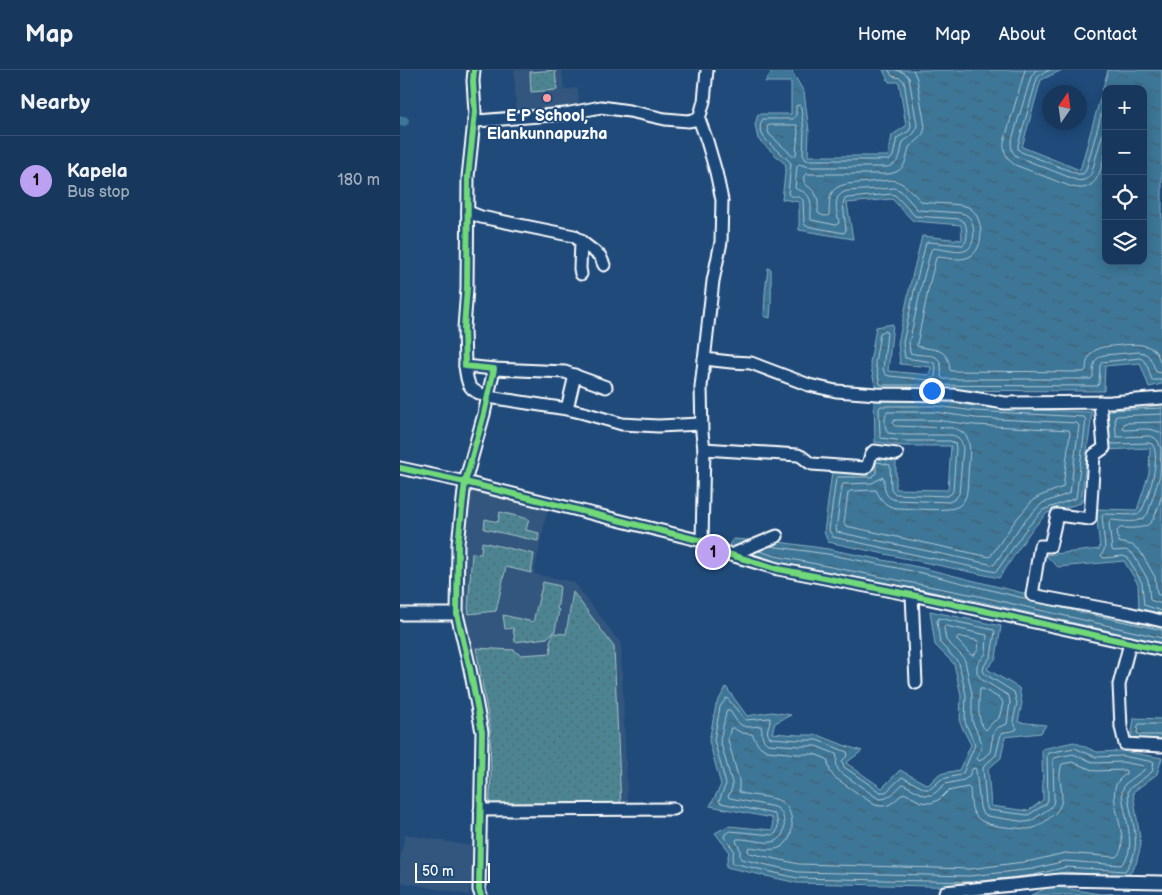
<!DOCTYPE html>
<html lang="en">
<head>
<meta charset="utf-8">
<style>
	:root { --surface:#17385c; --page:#244365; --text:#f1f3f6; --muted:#9eacbb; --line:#365272; --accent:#bca0f2 }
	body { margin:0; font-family:"Balsamiq Sans",sans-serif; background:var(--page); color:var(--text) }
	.controls { position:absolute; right:15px; top:15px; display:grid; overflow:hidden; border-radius:10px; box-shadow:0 2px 12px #0003 }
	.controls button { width:45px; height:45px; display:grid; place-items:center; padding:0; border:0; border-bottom:1px solid var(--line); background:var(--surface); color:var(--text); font:25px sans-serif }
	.compass { position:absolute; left:642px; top:15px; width:45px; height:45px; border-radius:50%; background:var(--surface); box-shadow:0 2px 12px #0003; rotate:13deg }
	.scale { position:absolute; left:15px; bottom:12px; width:75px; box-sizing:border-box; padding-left:5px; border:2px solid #fff; border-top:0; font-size:14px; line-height:18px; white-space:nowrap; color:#fff; -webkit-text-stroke:4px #1f4a7a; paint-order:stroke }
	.you { position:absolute; left:531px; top:320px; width:18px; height:18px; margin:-12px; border:4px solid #fff; border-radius:50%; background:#1a73e8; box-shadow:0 0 0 8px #1a73e833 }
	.badge { display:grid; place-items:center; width:32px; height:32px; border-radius:50%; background:var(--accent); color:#111; font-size:16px; font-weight:700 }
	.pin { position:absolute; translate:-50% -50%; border:2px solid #fff; box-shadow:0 1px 5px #0006 }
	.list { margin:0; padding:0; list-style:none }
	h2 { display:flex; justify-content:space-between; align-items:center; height:65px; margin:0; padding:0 20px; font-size:21px }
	h2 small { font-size:16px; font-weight:400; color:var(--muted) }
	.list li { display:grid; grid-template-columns:32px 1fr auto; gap:15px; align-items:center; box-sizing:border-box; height:90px; padding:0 20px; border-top:1px solid var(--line) }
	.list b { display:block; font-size:19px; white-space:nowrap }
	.list p { margin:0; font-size:16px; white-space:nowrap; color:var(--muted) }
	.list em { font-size:16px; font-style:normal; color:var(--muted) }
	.icon { flex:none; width:28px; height:28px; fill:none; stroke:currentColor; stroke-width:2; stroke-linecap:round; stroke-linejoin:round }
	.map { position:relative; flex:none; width:762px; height:825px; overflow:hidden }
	header { display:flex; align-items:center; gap:30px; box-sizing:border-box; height:70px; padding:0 25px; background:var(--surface); border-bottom:1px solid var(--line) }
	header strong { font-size:24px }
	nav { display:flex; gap:28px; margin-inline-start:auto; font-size:18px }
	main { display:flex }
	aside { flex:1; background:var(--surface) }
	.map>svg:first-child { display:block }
</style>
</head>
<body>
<header>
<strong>Map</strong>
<nav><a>Home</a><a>Map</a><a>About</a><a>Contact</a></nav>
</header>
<main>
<aside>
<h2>Nearby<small></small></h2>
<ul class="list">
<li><span class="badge">1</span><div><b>Kapela</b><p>Bus stop</p></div><em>180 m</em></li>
</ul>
</aside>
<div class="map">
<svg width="762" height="825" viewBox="0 0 762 825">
	<defs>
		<pattern id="park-dots" width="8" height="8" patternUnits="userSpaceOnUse" patternTransform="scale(1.25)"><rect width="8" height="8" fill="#4e8492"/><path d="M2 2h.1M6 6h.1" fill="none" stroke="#4d6b72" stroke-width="1.8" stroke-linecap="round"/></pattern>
		<pattern id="water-ripples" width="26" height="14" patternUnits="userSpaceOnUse" patternTransform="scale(1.25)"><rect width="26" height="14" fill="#3d7697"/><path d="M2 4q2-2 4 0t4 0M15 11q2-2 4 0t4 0" fill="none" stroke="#455f6e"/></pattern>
	</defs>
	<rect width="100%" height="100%" fill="#1f4a7a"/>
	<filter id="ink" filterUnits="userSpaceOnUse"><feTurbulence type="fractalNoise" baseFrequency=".02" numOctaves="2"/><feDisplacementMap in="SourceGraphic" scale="10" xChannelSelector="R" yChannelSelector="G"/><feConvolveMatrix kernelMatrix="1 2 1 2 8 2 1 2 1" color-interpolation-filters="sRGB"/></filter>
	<g filter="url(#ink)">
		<g fill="#33577d">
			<path d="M114 0H162L164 20 178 18 179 36 116 42Z"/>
			<path d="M69 420 148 436 134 504 174 512 221 574 228 743 83 748 84 671 61 543Z"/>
			<path d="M5 764 76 777 69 825 0 812V790Z"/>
		</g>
		<g fill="url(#park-dots)" stroke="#a6c2c8">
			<path d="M155 0 157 20 131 22 130 2Z"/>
			<path d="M100 442 129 449 126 460 139 463 138 471 84 459 85 449 98 452Z"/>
			<path d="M82 472 134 484 131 503 106 497 96 541 69 544 68 538 72 483 81 484Z"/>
			<path d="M143 512 160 516C159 524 159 531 157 539L159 540 155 561 147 568 115 572 113 558 105 559 103 545 133 552Z"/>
			<path d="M173 522 214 577 221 737 89 741 91 706 90 657 76 578 114 580 120 585 151 583 150 571 154 563 166 564Z"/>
		</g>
		<g fill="url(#water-ripples)" stroke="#8badc1" fill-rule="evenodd">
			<path d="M373 0H391L404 22 409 61 408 86H488L492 65 506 56 499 12H489L483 0H662L641 10 622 77 680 100 708 0H762V314L749 317 740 293 705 296 704 321 476 320 470 293 476 257 493 254 488 301 530 305 531 297 500 294 498 273 511 211 522 166 562 170 561 155 513 151 492 129 447 133 453 169 399 160V132L382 129 386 95 358 69 355 55 358 44H391V12H365ZM706 19H743V191H706Z"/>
			<path d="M368 198 371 199C371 215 372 232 370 248L364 246 365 223Z"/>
			<path d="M474 331H536L575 336 632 340 692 342 681 433 647 443 630 462 599 508 428 472 424 462 432 402H471L472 385 496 390V419L548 420 551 376H504L475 372Z"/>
			<path d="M762 333V546L739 539 738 514 724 491 658 497 645 485 700 479 696 439 737 440 749 403 750 378 706 380 703 335Z"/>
			<path d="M333 469 379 472 428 479 523 498 691 540 762 555V573L573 530 373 491 329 475Z"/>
			<path d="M530 541 601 556 596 588 587 599 619 618 622 633 618 652 646 655 641 663 605 667 601 688 588 699 591 736 628 741 643 730 642 679 674 672 697 682 722 681 762 688 757 704 733 722 741 775 736 794 727 807 666 802 635 810 571 817 397 813 326 797 329 781 315 763 328 756 373 760 372 748 310 736 321 715 309 671 316 635 326 617 347 646 372 642 391 645 375 653 372 663 399 665H418L446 676 462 681 446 693 482 718 500 700 528 715 539 704 559 700 571 675 560 653 561 625 554 594 535 575Z"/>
			<path d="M734 648 762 649V670L731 669Z"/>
			<path d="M651 816 701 824 731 823 736 825H631Z"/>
		</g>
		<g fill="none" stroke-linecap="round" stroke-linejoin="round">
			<g stroke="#b1c8d5" stroke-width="1">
				<path d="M489 0 492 6 500 8 504 11 511 56 509 61 497 68 493 86 490 90H406L403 85 404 61 401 37 399 35 396 36V45L393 49H363C351 66 381 81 391 93L388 124C392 128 399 125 403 130L404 154 406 156 444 163 446 160 443 134 445 129 448 128 492 124 496 126 515 146 560 149 565 153C567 160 569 170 563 175L528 172 526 173 516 212 503 273 505 288 533 292 536 297 535 307 529 310 489 306 485 304 483 299 487 263 486 261H484L480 263 475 293 480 314 482 315 697 316 699 314 700 296 702 292 740 288C748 291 749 303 752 310H762"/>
				<path d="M496 0 505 3 509 8 517 55C516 65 509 67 503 72 500 83 501 94 487 97H409L399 94 397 96 395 118C398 121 402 120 405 123 414 129 410 142 411 150L436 155 439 153C437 140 431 126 447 121L495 118 501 121 518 140 561 143C565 144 569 146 571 150 575 158 576 178 564 181 557 183 541 179 533 178L531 180 522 214 509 273 510 283C529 288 544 279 541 307L544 309H691L693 307C693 297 693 288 704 285L739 282C751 283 752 293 756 302L762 303"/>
				<path d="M513 0 517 9 525 57C523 68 517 71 509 77 506 91 505 102 488 104H406L404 106C402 118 412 115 416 125 419 131 418 137 418 143 420 145 426 147 429 145 430 129 427 118 447 114L492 110C505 112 512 123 522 132 534 134 558 133 568 137 584 145 586 179 569 187 560 191 548 188 538 187L536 188 529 216 517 274V276C534 281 548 276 550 300L552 301 684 302 686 300C686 288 691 280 703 277 717 276 745 270 755 281 758 285 760 291 762 296"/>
				<path d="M625 0 604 72C603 82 607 89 615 95L672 117C699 124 701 97 706 79"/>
				<path d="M636 0 631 7 611 73 612 81 616 86 676 110C683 112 689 109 692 102L706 51"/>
				<path d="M650 0 639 5 637 9 618 75V79L621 82 678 104H683L686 100 706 27"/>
				<path d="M370 55H397L398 61 396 85 393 86 369 64 367 57Z"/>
				<path d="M481 336H535L575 341 684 347 686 350 676 428 643 440 626 459 596 502 433 467 429 460 436 408 438 407H472L476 403V393L478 392 490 395 491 419 495 424 547 426 551 424 553 421 556 378 555 373 550 371H504L481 368 480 366 479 339Z"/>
				<path d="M487 342H535L575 348 677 353 679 356 670 423 643 433 639 436 621 455 594 495 437 462 436 459 442 416 443 414 472 413 483 407 484 409C484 419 485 428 496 430L549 432 555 429 559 424 563 378C562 370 558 366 551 365H504L488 363C484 358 484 346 487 342Z"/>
				<path d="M762 344 717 346 715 347 716 365 717 367 750 366 755 368 758 371 761 379 760 405 748 443C741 455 724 451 711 450L709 453 712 480 714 481 726 480 733 484 748 510 750 530 762 534"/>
				<path d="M495 350H535L574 355 669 360 670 363 663 417 640 426 633 430 615 451 590 487 446 456 444 453 448 423 450 421 476 420C481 430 485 436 496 438 509 438 546 442 557 437 563 434 566 428 567 421 568 411 568 402 569 393 570 377 572 363 553 358L495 356 493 354Z"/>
				<path d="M762 352 725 353 723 356V359L725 360C738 360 751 356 762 364"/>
				<path d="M710 364 708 342 710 340 762 338"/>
				<path d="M710 373 713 374 749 373 752 374C762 386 748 431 740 443L736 445 704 444 702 445 705 478 701 486 704 488 723 486 728 488 742 513 744 535 762 541"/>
				<path d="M762 425C752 455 754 459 720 458L717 461 719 472 732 475 740 481 755 507 757 524 762 526"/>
				<path d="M370 476 427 484 522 503 627 529"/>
				<path d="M359 481 375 486 574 525 762 568"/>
				<path d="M662 538 762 560"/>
				<path d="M546 556 587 565 586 583 577 595V603L581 609 609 626 610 633 607 654 599 657 595 660 593 665 590 682 580 691 578 690 577 688 581 678 582 673 572 651V624L565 591 562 586 546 570 544 558Z"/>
				<path d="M559 566 579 571 578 580 574 585H571L557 570V568Z"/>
				<path d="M580 619H583L601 629 603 633 599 648 592 653 586 660C576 652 579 631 580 619Z"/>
				<path d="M327 641H330C335 648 339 657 348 657 353 657 357 656 361 656 363 663 360 669 368 674L399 676H416L436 684C439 690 433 694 440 702L479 729C490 730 495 720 503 714L524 725H531L535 723 545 714 564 710 569 706 572 699 575 698 576 700 580 737 582 743 587 746 626 752 631 751 650 738 653 734 654 729 653 690 654 688 673 684 695 693 722 692 743 696 745 698 744 700 725 714 722 721C722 742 740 779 721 795L665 791 633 799 570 806 398 802 341 789 340 787V779L336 771 337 769C347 768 367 775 376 771 386 767 386 750 381 742 379 739 378 739 375 737L330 728 328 727 332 718V713L320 670 326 643Z"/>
				<path d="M762 654H739L738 656 737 663 740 665H762"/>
				<path d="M331 658H333L342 663 352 664 358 675 367 681 398 684H414L427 689 430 701 434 707 475 735C490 739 493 731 504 723L521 732 531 733 540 729 548 721 568 717 570 719C571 726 570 736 574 743 581 758 611 757 626 759 635 759 641 755 648 749 674 731 654 716 662 694L672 692 695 701 725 700 726 701V704C722 707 718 710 716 715 708 734 733 773 716 787L665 783 631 791 570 799 399 794 349 783 348 780 349 777C359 778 372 782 381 777 396 769 395 741 382 732 370 725 352 727 339 722V710L328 670Z"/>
				<path d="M570 812 397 808 333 793 332 791 334 780 324 767 325 764 330 761 372 765 376 763C379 757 378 748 374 744L321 733 319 731 326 714 314 670 320 637 325 630 326 628 328 629 345 650 370 648C371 655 363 662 371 668L399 670H417L447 682 448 685 442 691 444 697 480 722H486L502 707 525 719H530L542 709 560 705 563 703 575 675 565 652 566 625 559 593 540 573 537 551 539 548 594 560 595 562 591 586 584 596 583 601 585 604 614 622 617 633 613 651 617 659C612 663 606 660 601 664L596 685 585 695 583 698 586 735 588 740 628 745 646 734 648 730 647 685 648 683 674 678 696 687 722 686 754 692 752 702 730 718 728 721C729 751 746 774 725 801L666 797 634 805 574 812"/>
			</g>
			<path stroke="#3d7697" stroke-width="10" d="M0 51H4"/>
			<defs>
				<g id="minor">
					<path d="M74 0 73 11 75 42 68 107 67 218 64 258 65 296 94 299 84 344 65 412 58 474 57 544 70 599 82 662 79 820 81 825"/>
					<path d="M74 50 77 51 165 44 201 37 229 41 265 49 288 51 299 49"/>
					<path d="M68 142 81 147 174 166 200 186 204 195"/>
					<path d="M181 171 180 199 181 204"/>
					<path d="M304 289 331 292 351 293 409 315 436 321 477 324 553 325 605 333 711 332 762 328"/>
					<path d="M65 296C68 316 68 320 88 327L167 339 184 343 222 354 258 356 301 354"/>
					<path d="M94 299 165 302 206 317"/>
					<path d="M700 332 704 378 694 385 690 449 657 445 650 476H640L632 525 728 543 762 551"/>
					<path d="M167 339 175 305"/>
					<path d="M304 379 302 363 301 317 313 211 321 172 322 130 316 102 307 71 299 49 304 31 307 0"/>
					<path d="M0 398 65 412 302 471 331 485 378 499 512 525 762 580"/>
					<path d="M302 471 304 379 398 385C405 387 406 392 412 394L465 398C471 394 468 385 474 381L497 384"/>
					<path d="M331 485 377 466"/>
					<path d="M512 525 516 613"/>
					<path d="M0 544H57"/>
					<path d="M730 573 719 615 721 657 725 674 762 676"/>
					<path d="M80 740 274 739"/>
					<path d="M545 822 660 810 762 812"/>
				</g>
			</defs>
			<use href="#minor" stroke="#fff" stroke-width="15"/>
			<use href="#minor" stroke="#1f4a7a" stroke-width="11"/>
			<defs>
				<g id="cycleway">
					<path d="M74 0 73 11 75 42 68 107 67 218 64 258 65 296 94 299 84 344 65 412 58 474 57 544 70 599 82 662 79 820 81 825"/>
					<path d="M0 398 65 412 302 471 331 485 378 499 512 525 762 580"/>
				</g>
			</defs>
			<use href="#cycleway" stroke="#1f4a7a" stroke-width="9"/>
			<use href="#cycleway" stroke="#71d979" stroke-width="6"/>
		</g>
	</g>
	<circle fill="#ff9aa2" stroke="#1f4a7a" stroke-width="2" cx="147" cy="28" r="5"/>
	<g text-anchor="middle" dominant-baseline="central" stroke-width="4" stroke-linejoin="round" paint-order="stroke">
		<g font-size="16" font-weight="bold" fill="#fff" stroke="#1f4a7a">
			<text x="147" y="46">E P School,<tspan x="147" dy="18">Elankunnapuzha</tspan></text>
		</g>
	</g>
</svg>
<div class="controls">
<button>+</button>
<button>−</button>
<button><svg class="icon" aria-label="locate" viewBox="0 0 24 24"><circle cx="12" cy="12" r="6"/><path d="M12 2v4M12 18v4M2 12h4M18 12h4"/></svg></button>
<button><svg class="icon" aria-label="layers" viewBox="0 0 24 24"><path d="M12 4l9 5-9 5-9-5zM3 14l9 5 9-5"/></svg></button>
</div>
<svg class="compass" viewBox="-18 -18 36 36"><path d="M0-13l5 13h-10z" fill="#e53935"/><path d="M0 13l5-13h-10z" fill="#9eacbb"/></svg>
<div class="scale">50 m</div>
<div class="you"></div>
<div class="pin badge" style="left:313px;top:482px">1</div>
</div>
</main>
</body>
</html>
